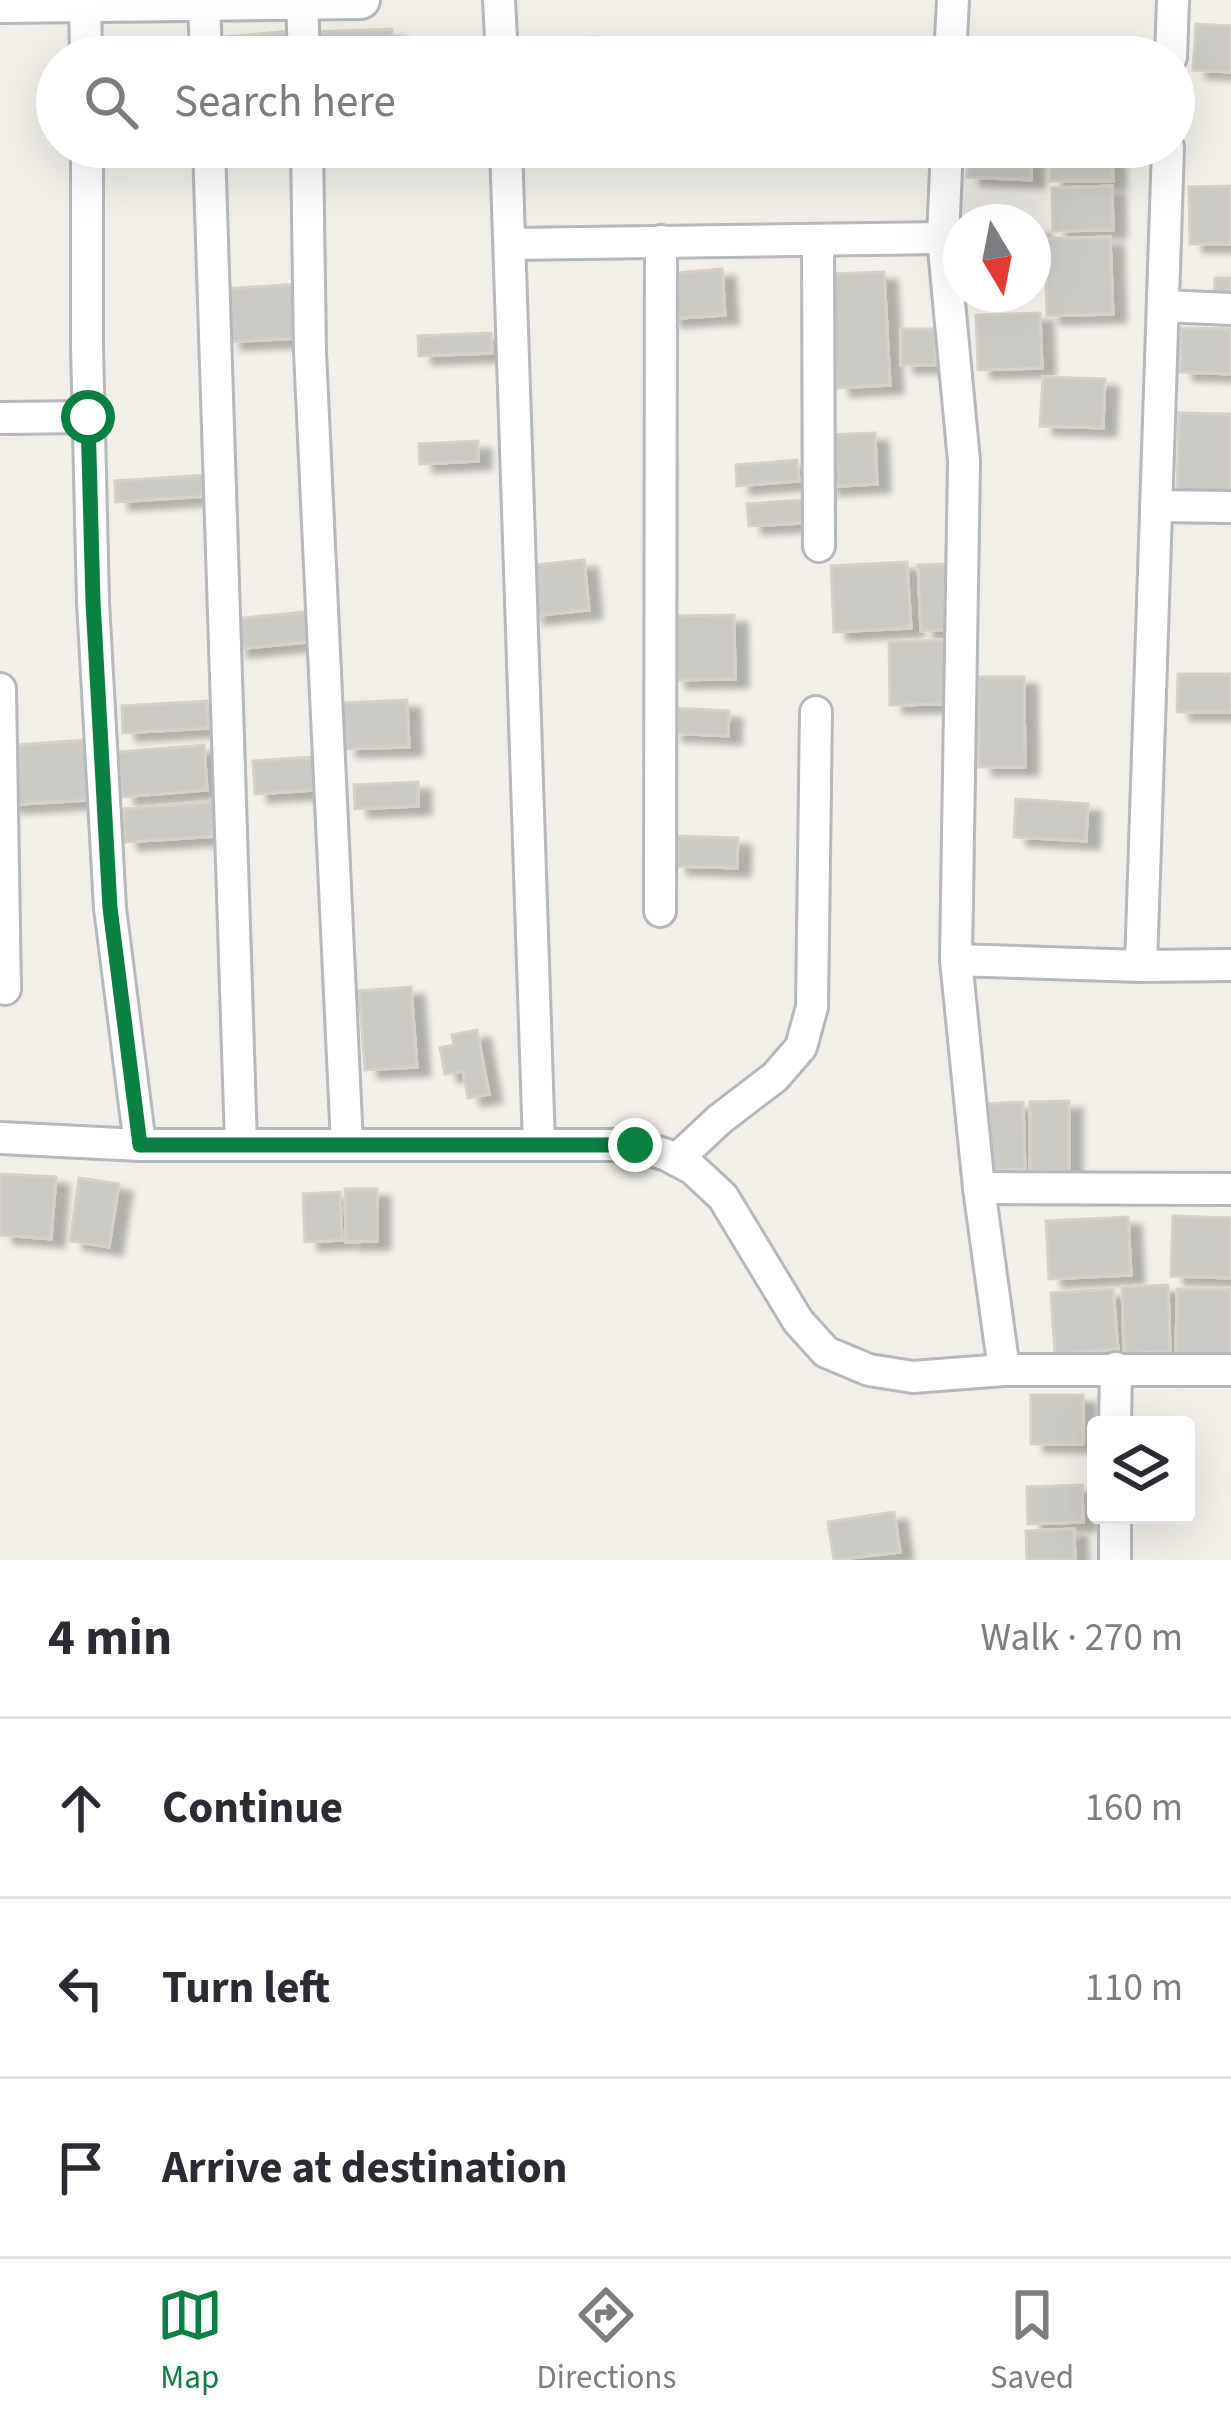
<!DOCTYPE html>
<html lang="en">
<head>
<meta charset="utf-8">
<style>
	:root { --surface:#fff; --page:#f7f7f7; --text:#2b2b33; --muted:#7c7c81; --line:#e1e1e2; --accent:#0b8043 }
	body { margin:0; font-family:"Source Sans 3",sans-serif; background:var(--page); color:var(--text) }
	.controls { position:absolute; right:36px; bottom:36px; display:grid; overflow:hidden; border-radius:12px; box-shadow:0 12px 48px #0002 }
	.controls button { width:108px; height:108px; display:grid; place-items:center; padding:0; border:0; border-bottom:3px solid var(--line); background:var(--surface); color:var(--text); font:60px sans-serif }
	.compass { position:absolute; left:943px; top:204px; width:108px; height:108px; border-radius:50%; background:var(--surface); box-shadow:0 12px 48px #0002; rotate:170deg }
	.stop { position:absolute; width:36px; height:36px; margin:-27px; border:9px solid #0b8043; border-radius:50%; background:#fff }
	.stop.end { background:#0b8043; border-color:#fff; box-shadow:0 3px 12px #0008 }
	.list { margin:0; padding:0; list-style:none }
	h2 { display:flex; justify-content:space-between; align-items:center; height:156px; margin:0; padding:0 48px; font-size:51px }
	h2 small { font-size:39px; font-weight:400; color:var(--muted) }
	.list li { display:grid; grid-template-columns:78px 1fr auto; gap:36px; align-items:center; box-sizing:border-box; height:180px; padding:0 48px; border-top:3px solid var(--line) }
	.list b { display:block; font-size:45px; white-space:nowrap }
	.list em { font-size:39px; font-style:normal; color:var(--muted) }
	.icon { flex:none; width:66px; height:66px; fill:none; stroke:currentColor; stroke-width:2; stroke-linecap:round; stroke-linejoin:round }
	.map { position:relative; flex:none; width:1231px; height:1560px; overflow:hidden }
	.search { position:absolute; background:var(--surface); box-shadow:0 12px 48px #0002; left:36px; right:36px; top:36px; height:132px; display:flex; align-items:center; gap:30px; box-sizing:border-box; padding:0 42px; border-radius:66px; color:var(--muted); font-size:45px }
	.sheet { height:696px; background:var(--surface) }
	nav { display:flex; justify-content:space-around; align-items:center; box-sizing:border-box; height:168px; border-top:3px solid var(--line); background:var(--surface); font-size:33px; color:var(--muted) }
	nav a { display:grid; justify-items:center; gap:6px }
	nav .on { color:var(--accent) }
	.map>svg:first-child { display:block }
</style>
</head>
<body>
<div class="map">
<svg width="1231" height="1560" viewBox="0 0 1231 1560">
	<defs>
		<filter id="shadow"><feDropShadow dx="13" dy="8" stdDeviation="3" flood-color="#0004"/></filter>
	</defs>
	<rect width="100%" height="100%" fill="#f1efe8"/>
	<g fill="#cccac5" stroke="#d6d1c6" stroke-width="3" filter="url(#shadow)">
		<path d="M1196 24 1231 26V72L1193 70Z"/>
		<path d="M392 29 393 57H313L312 32Z"/>
		<path d="M293 31 295 57H215L213 38Z"/>
		<path d="M600 37V57H548V38Z"/>
		<path d="M972 50 1036 52V57H971Z"/>
		<path d="M968 147H1032L1031 180 967 177Z"/>
		<path d="M1050 147H1112L1113 181H1050Z"/>
		<path d="M1112 186 1113 230 1053 231 1052 188Z"/>
		<path d="M1231 186V244H1190L1189 187Z"/>
		<path d="M1033 226H1038L1040 270H1033Z"/>
		<path d="M1110 237 1113 314 1047 316 1045 239Z"/>
		<path d="M722 269 725 315 668 319 664 274Z"/>
		<path d="M884 272 890 385 837 388 831 274Z"/>
		<path d="M1215 278H1231V307H1214Z"/>
		<path d="M297 284 301 338 228 342 225 289Z"/>
		<path d="M1040 313 1042 368 978 370 976 315Z"/>
		<path d="M1181 328 1231 329V374L1180 372Z"/>
		<rect x="901" y="329" width="34" height="36"/>
		<path d="M491 333 492 353 419 356 418 336Z"/>
		<path d="M1043 377 1105 379 1103 428 1040 426Z"/>
		<path d="M1179 413 1231 414V495L1177 493Z"/>
		<path d="M875 433 877 484 825 487 823 435Z"/>
		<path d="M478 441V461L420 464 419 444Z"/>
		<path d="M797 460 799 481 737 486 736 465Z"/>
		<path d="M206 475 208 496 116 502 115 481Z"/>
		<path d="M802 500 804 523 749 526 747 504Z"/>
		<path d="M584 560 589 610 531 616 525 566Z"/>
		<path d="M907 562 911 628 834 632 831 566Z"/>
		<path d="M950 564 953 629 921 631 918 565Z"/>
		<path d="M317 611 320 641 235 649 232 619Z"/>
		<path d="M734 615 735 679 673 680 672 616Z"/>
		<path d="M948 640 949 704 890 705 889 642Z"/>
		<path d="M1178 674H1231V712H1177Z"/>
		<path d="M978 677H1024L1025 767H979Z"/>
		<path d="M407 700 409 747 344 749 342 703Z"/>
		<path d="M207 701 208 728 123 733 122 706Z"/>
		<path d="M671 708 729 711 728 736 670 733Z"/>
		<path d="M84 740 88 800 7 805 4 746Z"/>
		<path d="M204 745 207 790 122 797 118 752Z"/>
		<path d="M313 757 314 790 255 794 253 761Z"/>
		<path d="M418 782V806L355 809 354 785Z"/>
		<path d="M1016 799 1088 804 1086 841 1014 837Z"/>
		<path d="M217 802 219 836 125 842 123 809Z"/>
		<path d="M675 836 738 838 737 868 674 866Z"/>
		<path d="M411 987 417 1067 365 1070 359 991Z"/>
		<path d="M477 1030 489 1094 468 1098 463 1071 445 1074 440 1048 454 1045 452 1035Z"/>
		<path d="M1069 1101V1172H1030V1102Z"/>
		<path d="M1023 1102 1025 1169 982 1170 980 1104Z"/>
		<path d="M0 1174 56 1177 51 1239 0 1235Z"/>
		<path d="M79 1178 119 1184 109 1247 70 1241Z"/>
		<path d="M345 1189H377V1241L346 1242Z"/>
		<path d="M340 1192 342 1240 305 1242 303 1194Z"/>
		<path d="M1173 1216 1231 1218V1278L1171 1276Z"/>
		<path d="M1128 1217 1131 1275 1049 1279 1046 1221Z"/>
		<path d="M1168 1285 1170 1352 1124 1353 1122 1287Z"/>
		<path d="M1113 1289 1118 1349 1055 1354 1051 1293Z"/>
		<path d="M1177 1289H1231V1358H1176Z"/>
		<rect x="1031" y="1395" width="52" height="49"/>
		<path d="M1082 1485 1083 1522 1028 1524 1027 1487Z"/>
		<path d="M894 1512 900 1552 834 1560 828 1522Z"/>
		<path d="M1074 1529 1075 1560H1027L1026 1531Z"/>
	</g>
	<g fill="none" stroke-linecap="round" stroke-linejoin="round">
		<defs>
			<g id="minor">
				<path d="M85 0 86 57"/>
				<path d="M302 0 304 57"/>
				<path d="M499 0 502 57"/>
				<path d="M204 2 206 57"/>
				<path d="M950 57 953 0"/>
				<path d="M1171 57 1173 0"/>
				<path d="M87 147V346L93 602 110 908 140 1145"/>
				<path d="M209 147 241 1144"/>
				<path d="M307 147 310 352 347 1144"/>
				<path d="M506 147 539 1145"/>
				<path d="M947 147 943 238 964 461 956 960"/>
				<path d="M818 241 819 546"/>
				<path d="M510 244 943 238"/>
				<path d="M1163 306 1231 309"/>
				<path d="M0 418 88 417"/>
				<path d="M1156 506 1231 507"/>
				<path d="M0 689 5 989"/>
				<path d="M660 911 661 241"/>
				<path d="M1141 966 1231 965"/>
				<path d="M0 1138 140 1145H635L667 1155 693 1169 723 1197 798 1321 826 1352 869 1370 913 1377 1004 1370H1231"/>
				<path d="M676 1160 720 1119 775 1077 801 1047 812 1007 816 712"/>
				<path d="M979 1188 1231 1189"/>
				<path d="M1004 1370 979 1188 956 960 1141 966 1168 147"/>
				<path d="M1115 1425 1116 1368"/>
				<path d="M1115 1560V1515"/>
			</g>
			<path id="tertiary" d="M0 4 361 0"/>
		</defs>
		<use href="#minor" stroke="#b5b8bc" stroke-width="36"/>
		<use href="#tertiary" stroke="#b5b8bc" stroke-width="42"/>
		<use href="#minor" stroke="#fff" stroke-width="30"/>
		<use href="#tertiary" stroke="#fff" stroke-width="36"/>
	</g>
	<g fill="none" stroke-linecap="round" stroke-linejoin="round">
		<path stroke="#0b8043" stroke-width="15" d="M88 417 93 602 110 908 140 1145H635"/>
	</g>
</svg>
<div class="controls">
<button><svg class="icon" aria-label="layers" viewBox="0 0 24 24"><path d="M12 4l9 5-9 5-9-5zM3 14l9 5 9-5"/></svg></button>
</div>
<svg class="compass" viewBox="-18 -18 36 36"><path d="M0-13l5 13h-10z" fill="#e53935"/><path d="M0 13l5-13h-10z" fill="#7c7c81"/></svg>
<div class="stop" style="left:88px;top:417px"></div>
<div class="stop end" style="left:635px;top:1145px"></div>
<div class="search"><svg class="icon" aria-label="search" viewBox="0 0 24 24"><circle cx="10" cy="10" r="6"/><path d="M15 15l6 6"/></svg>Search here</div>
</div>
<section class="sheet">
<h2>4 min<small>Walk · 270 m</small></h2>
<ul class="list">
<li><svg class="icon" aria-label="ahead" viewBox="0 0 24 24"><path d="M12 20V5M6 11l6-6 6 6"/></svg><div><b>Continue</b></div><em>160 m</em></li>
<li><svg class="icon" aria-label="left" viewBox="0 0 24 24"><path d="M17 20v-9H6M10 6l-5 5 5 5"/></svg><div><b>Turn left</b></div><em>110 m</em></li>
<li><svg class="icon" aria-label="arrive" viewBox="0 0 24 24"><path d="M6 21V4h12l-3 4 3 4H6"/></svg><div><b>Arrive at destination</b></div></li>
</ul>
</section>
<nav>
<a class="on"><svg class="icon" aria-label="map" viewBox="0 0 24 24"><path d="M3 6l6-2 6 2 6-2v14l-6 2-6-2-6 2zM9 4v14M15 6v14"/></svg>Map</a>
<a><svg class="icon" aria-label="directions" viewBox="0 0 24 24"><path d="M12 3l9 9-9 9-9-9zM9 14v-3h6M13 9l2 2-2 2"/></svg>Directions</a>
<a><svg class="icon" aria-label="saved" viewBox="0 0 24 24"><path d="M7 4h10v16l-5-4-5 4z"/></svg>Saved</a>
</nav>
</body>
</html>
